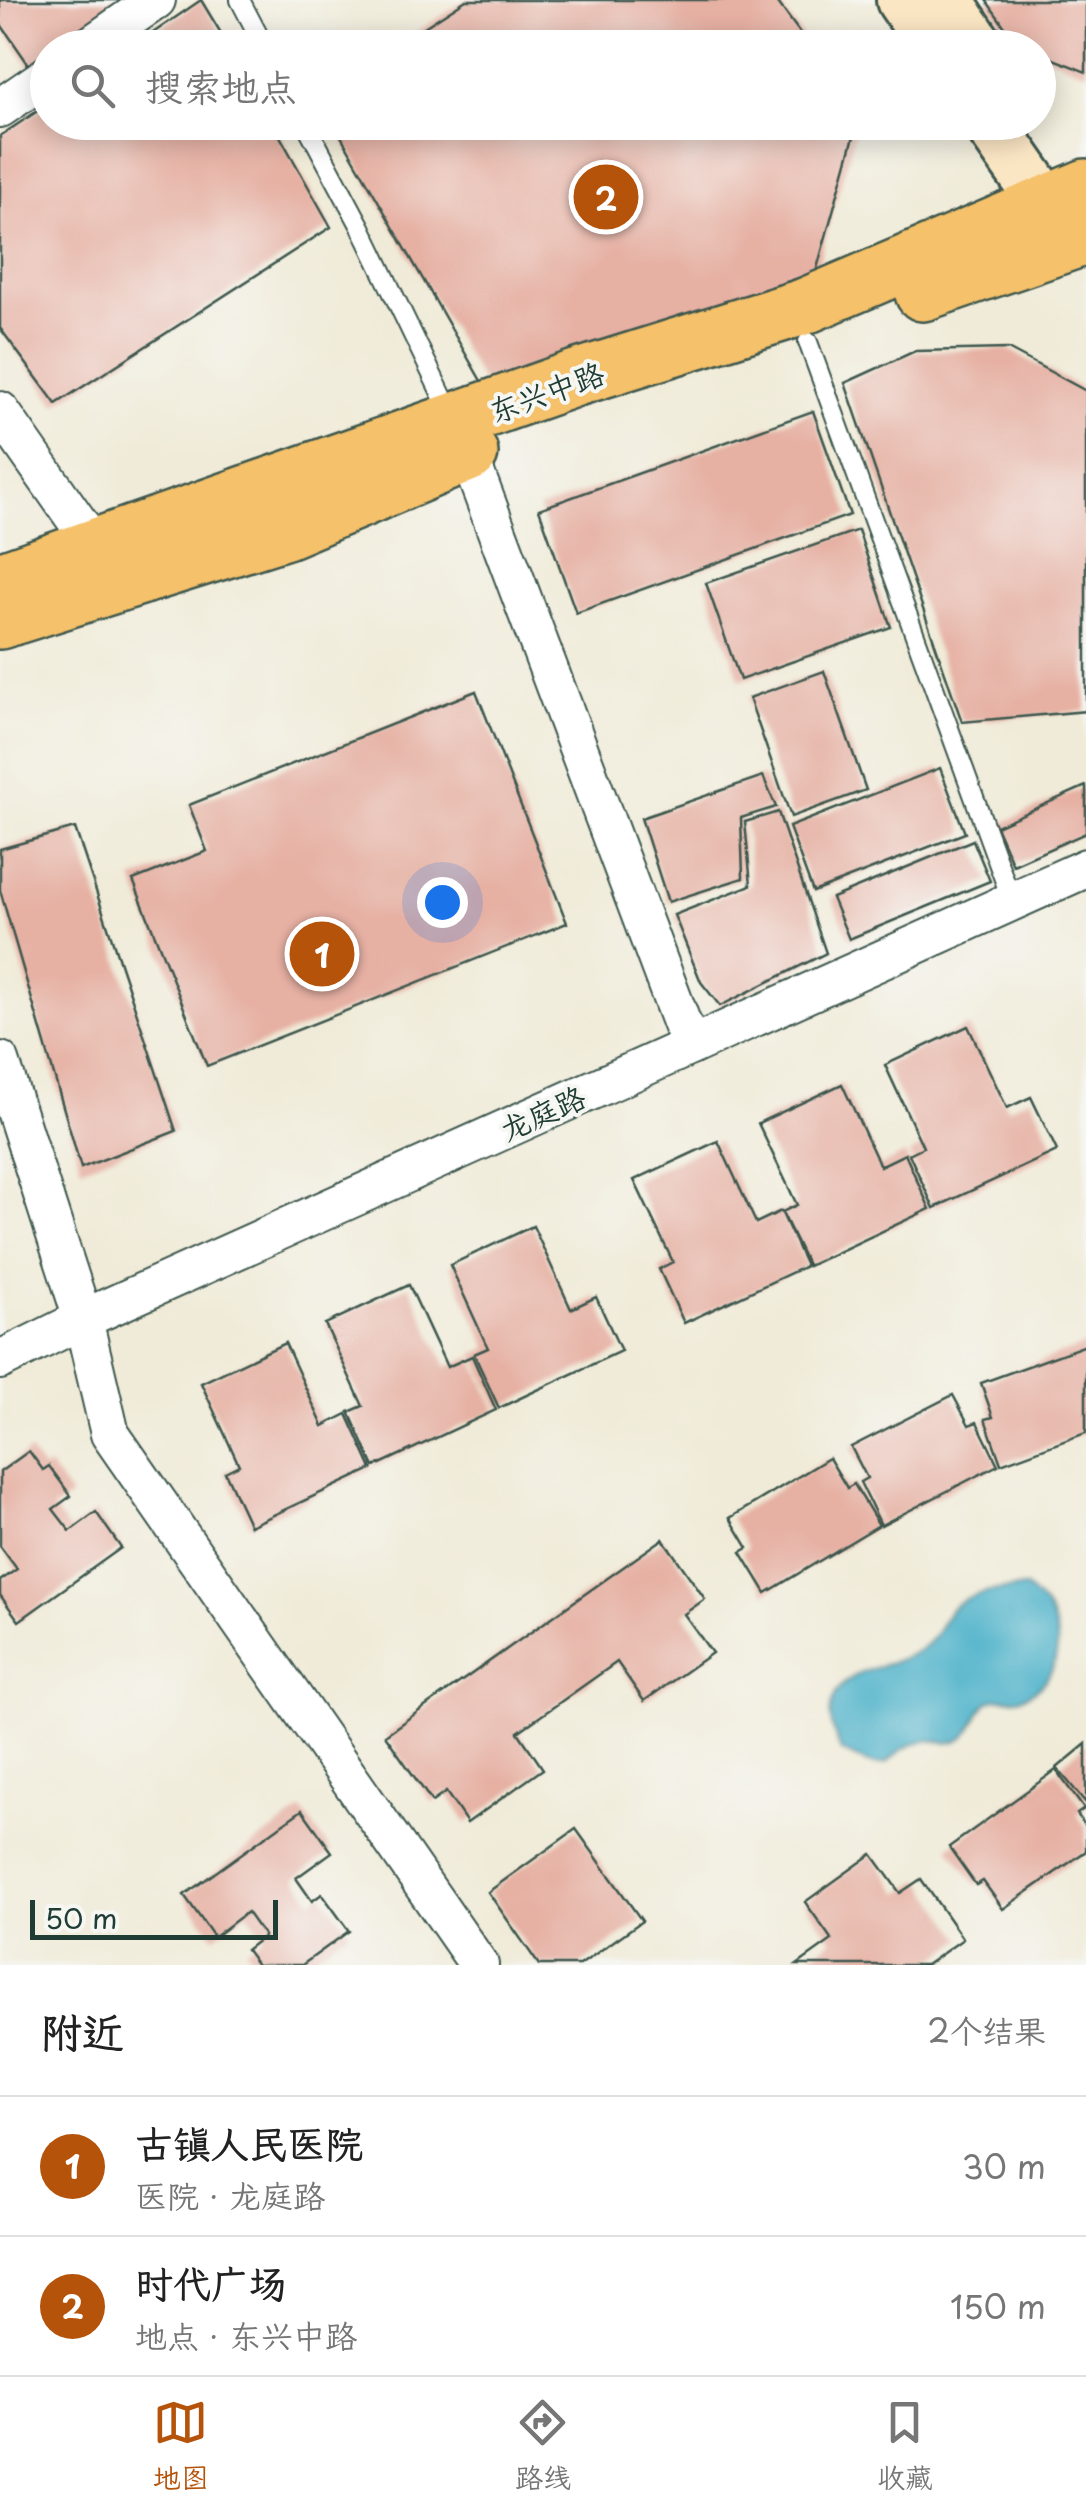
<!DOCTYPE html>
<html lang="zh">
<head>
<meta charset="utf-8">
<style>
	:root { --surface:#fff; --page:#f6f6f6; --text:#222; --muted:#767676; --line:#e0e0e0; --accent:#b45309 }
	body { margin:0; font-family:"Playpen Sans","LXGW WenKai TC",sans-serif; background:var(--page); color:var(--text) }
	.scale { position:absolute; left:30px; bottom:25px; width:248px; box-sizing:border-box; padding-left:10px; border:5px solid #1f3d34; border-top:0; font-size:28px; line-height:35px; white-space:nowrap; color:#1f3d34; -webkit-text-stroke:8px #f6f6f2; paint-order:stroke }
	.you { position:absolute; left:442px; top:902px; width:35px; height:35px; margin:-25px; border:8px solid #fff; border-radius:50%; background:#1a73e8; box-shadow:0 0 0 15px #1a73e833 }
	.badge { display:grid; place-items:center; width:65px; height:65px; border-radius:50%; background:var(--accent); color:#fff; font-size:32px; font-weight:700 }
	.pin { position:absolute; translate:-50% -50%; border:5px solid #fff; box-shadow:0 2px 10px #0006 }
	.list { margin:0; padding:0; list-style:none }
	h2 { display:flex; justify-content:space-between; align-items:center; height:130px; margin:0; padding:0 40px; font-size:42px }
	h2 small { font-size:32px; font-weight:400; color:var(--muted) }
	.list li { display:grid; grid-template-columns:65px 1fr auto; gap:30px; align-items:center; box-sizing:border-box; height:140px; padding:0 40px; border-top:2px solid var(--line) }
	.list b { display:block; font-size:38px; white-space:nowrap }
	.list p { margin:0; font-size:32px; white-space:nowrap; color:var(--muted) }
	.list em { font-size:32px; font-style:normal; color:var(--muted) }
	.icon { flex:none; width:55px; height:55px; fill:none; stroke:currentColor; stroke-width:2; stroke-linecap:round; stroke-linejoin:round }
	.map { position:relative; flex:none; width:1086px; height:1965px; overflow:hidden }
	.search { position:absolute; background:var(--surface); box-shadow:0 5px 25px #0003; left:30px; right:30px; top:30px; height:110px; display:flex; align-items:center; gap:25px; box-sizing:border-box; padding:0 35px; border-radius:55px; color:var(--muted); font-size:38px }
	.sheet { height:410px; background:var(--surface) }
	nav { display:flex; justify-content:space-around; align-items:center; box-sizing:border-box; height:140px; border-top:2px solid var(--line); background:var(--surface); font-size:28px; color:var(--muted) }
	nav a { display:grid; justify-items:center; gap:5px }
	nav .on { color:var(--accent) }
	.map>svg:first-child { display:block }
</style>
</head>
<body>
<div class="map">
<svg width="1086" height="1965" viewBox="0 0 1086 1965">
	<rect width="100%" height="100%" fill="#f6f6f2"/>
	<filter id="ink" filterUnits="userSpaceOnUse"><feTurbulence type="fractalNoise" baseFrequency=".01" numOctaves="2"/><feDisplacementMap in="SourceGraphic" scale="20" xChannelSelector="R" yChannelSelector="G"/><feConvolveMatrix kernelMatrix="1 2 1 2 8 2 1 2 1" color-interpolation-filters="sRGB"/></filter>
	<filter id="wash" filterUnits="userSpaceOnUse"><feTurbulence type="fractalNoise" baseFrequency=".0048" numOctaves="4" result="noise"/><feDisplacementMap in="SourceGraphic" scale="40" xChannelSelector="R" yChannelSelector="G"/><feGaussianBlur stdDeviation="2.25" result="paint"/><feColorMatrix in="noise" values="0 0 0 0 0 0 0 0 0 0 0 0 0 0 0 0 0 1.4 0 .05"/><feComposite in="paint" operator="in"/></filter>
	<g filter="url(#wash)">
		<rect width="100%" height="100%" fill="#f0ebd8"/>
		<path fill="#4ab0c9" stroke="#34767e" stroke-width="2.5" d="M1026 1588C1033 1595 1042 1602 1047 1610 1066 1640 1058 1680 1025 1696 1015 1701 1005 1697 995 1699 976 1705 977 1731 960 1740 948 1746 935 1738 923 1741 877 1753 901 1782 841 1751 833 1731 824 1712 837 1692 854 1666 894 1667 919 1650 940 1637 939 1621 952 1608 972 1590 1002 1589 1026 1588Z"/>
		<g id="blocks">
			<g fill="#e6b0a3">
				<path d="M0 0H128L60 48H48V56L31 68 0 23Z"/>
				<path d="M201 0 230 48H131Z"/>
				<path d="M466 0H776L811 48H392Z"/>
				<path d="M986 0H1086V72L1038 53V48L1016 43Z"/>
				<path d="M48 104V122H272L331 227 56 404 0 328V136Z"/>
				<path d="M333 122H858L816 272 484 386Z"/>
				<path d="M1008 349 1086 391V711L962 722 845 383 915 351Z"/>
				<path d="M813 411 850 515 576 613 539 509Z"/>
				<path d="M858 530 891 627 740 680 706 583Z"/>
				<path d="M824 671 866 790 791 817 749 698Z"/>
				<path d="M476 691 567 923 207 1066 133 880 207 851 189 805Z"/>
				<path d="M940 768 965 833 813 892 789 827Z"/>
				<path d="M763 776 776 807 741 818 743 878 668 902 641 818Z"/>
				<path d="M1086 786V833L1013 865 996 826Z"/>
				<path d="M778 812 826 953 720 1006 701 982 674 915 751 885 745 822Z"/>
				<path d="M75 828 176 1131 81 1168 0 890V849Z"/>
				<path d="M973 840 990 881 849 939 832 898Z"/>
				<path d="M968 1026 1007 1108 1031 1097 1057 1151 934 1208 909 1154 923 1147 885 1065Z"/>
				<path d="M842 1084 880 1166 905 1154 930 1209 808 1266 782 1212 797 1205 758 1123Z"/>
				<path d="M718 1141 756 1223 781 1211 806 1266 684 1323 659 1269 673 1262 634 1180Z"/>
				<path d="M533 1226 571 1309 596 1297 621 1351 499 1408 474 1354 488 1348 450 1265Z"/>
				<path d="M409 1285 447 1367 472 1356 496 1410 374 1467 349 1412 363 1406 325 1324Z"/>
				<path d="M285 1343 323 1426 347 1414 372 1469 250 1526 225 1472 239 1465 201 1383Z"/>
				<path d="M1086 1345V1433L1001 1464 985 1419 993 1417 981 1383Z"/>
				<path d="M953 1395 969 1425 977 1422 998 1465 881 1525 860 1482 867 1478 851 1447Z"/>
				<path d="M29 1451 43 1470 49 1466 71 1496 53 1509 70 1531 96 1512 121 1548 19 1621 0 1595V1581L17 1569 0 1546V1472Z"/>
				<path d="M829 1458 847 1488 854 1484 879 1525 766 1593 741 1552 748 1548 730 1518Z"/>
				<path d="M663 1539 705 1599 684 1614 712 1653 644 1701 617 1662 518 1732 543 1769 467 1823 446 1792 432 1802 385 1735Z"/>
				<path d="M1086 1744V1803L1057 1768Z"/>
				<path d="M1056 1770 1084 1809 1077 1814 1086 1827V1851L1003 1909 983 1881 976 1885 949 1847Z"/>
				<path d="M302 1810 332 1852 296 1878 312 1901 322 1894 349 1931 302 1965H257L246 1950 264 1936 247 1912 214 1937 184 1895Z"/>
				<path d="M576 1829 642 1921 580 1965H539L488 1892Z"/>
				<path d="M872 1854 900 1893 921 1879 963 1939 926 1965H797L832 1940 805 1902Z"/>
			</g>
		</g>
	</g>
	<g filter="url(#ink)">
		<use href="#blocks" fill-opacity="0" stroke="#3e574d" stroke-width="2.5"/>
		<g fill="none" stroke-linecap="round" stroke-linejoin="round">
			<defs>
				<g id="lane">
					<path d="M240 0 265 48"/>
					<path d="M305 122 361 227 451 414"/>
					<path d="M808 342 1012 901"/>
				</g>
				<g id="street">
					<path d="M87 48 156 0"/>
					<path d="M0 108 48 75"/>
					<path d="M0 411 96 548"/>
					<path d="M468 454 690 1046"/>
					<path d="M0 1061 83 1319 110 1434 479 1965"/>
					<path d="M0 1360 83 1319 1086 868"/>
				</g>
				<g id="secondary">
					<path d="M903 0 936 48"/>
					<path d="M946 0 978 48"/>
					<path d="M989 122 1071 240"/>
				</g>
				<g id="primary">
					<path d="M923 293 1086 237"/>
					<path d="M0 580 576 378 803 307 1086 187"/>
					<path d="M0 621 286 531 470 453"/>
				</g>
			</defs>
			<use href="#lane" stroke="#3e574d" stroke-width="22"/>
			<use href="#street" stroke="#3e574d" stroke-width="42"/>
			<use href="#secondary" stroke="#3e574d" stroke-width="58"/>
			<use href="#primary" stroke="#3e574d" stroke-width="60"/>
			<use href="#lane" stroke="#fff" stroke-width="18"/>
			<use href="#street" stroke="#fff" stroke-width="38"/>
			<use href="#secondary" stroke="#fbe6c4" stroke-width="52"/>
			<use href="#primary" stroke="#f5c16b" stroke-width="55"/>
		</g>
	</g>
	<g text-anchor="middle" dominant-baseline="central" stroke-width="8" stroke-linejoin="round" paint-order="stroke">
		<g font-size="30" fill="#1f3d34" stroke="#f6f6f2">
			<text transform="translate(546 391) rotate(-20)">东兴中路</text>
			<text transform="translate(542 1112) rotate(-24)">龙庭路</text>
		</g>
	</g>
</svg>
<div class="scale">50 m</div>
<div class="you"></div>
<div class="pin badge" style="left:322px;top:954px">1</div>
<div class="pin badge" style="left:606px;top:197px">2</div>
<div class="search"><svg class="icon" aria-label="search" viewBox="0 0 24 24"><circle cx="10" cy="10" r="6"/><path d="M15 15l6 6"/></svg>搜索地点</div>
</div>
<section class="sheet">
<h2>附近<small>2个结果</small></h2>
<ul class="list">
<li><span class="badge">1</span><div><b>古镇人民医院</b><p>医院 · 龙庭路</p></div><em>30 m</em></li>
<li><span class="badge">2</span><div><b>时代广场</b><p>地点 · 东兴中路</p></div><em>150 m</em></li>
</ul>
</section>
<nav>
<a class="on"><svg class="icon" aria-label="map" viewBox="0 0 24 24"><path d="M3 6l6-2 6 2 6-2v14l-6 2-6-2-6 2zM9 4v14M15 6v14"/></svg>地图</a>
<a><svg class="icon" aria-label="directions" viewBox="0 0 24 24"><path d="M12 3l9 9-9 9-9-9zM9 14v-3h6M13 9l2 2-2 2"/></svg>路线</a>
<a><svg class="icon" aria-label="saved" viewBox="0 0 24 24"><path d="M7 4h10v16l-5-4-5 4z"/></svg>收藏</a>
</nav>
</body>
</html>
